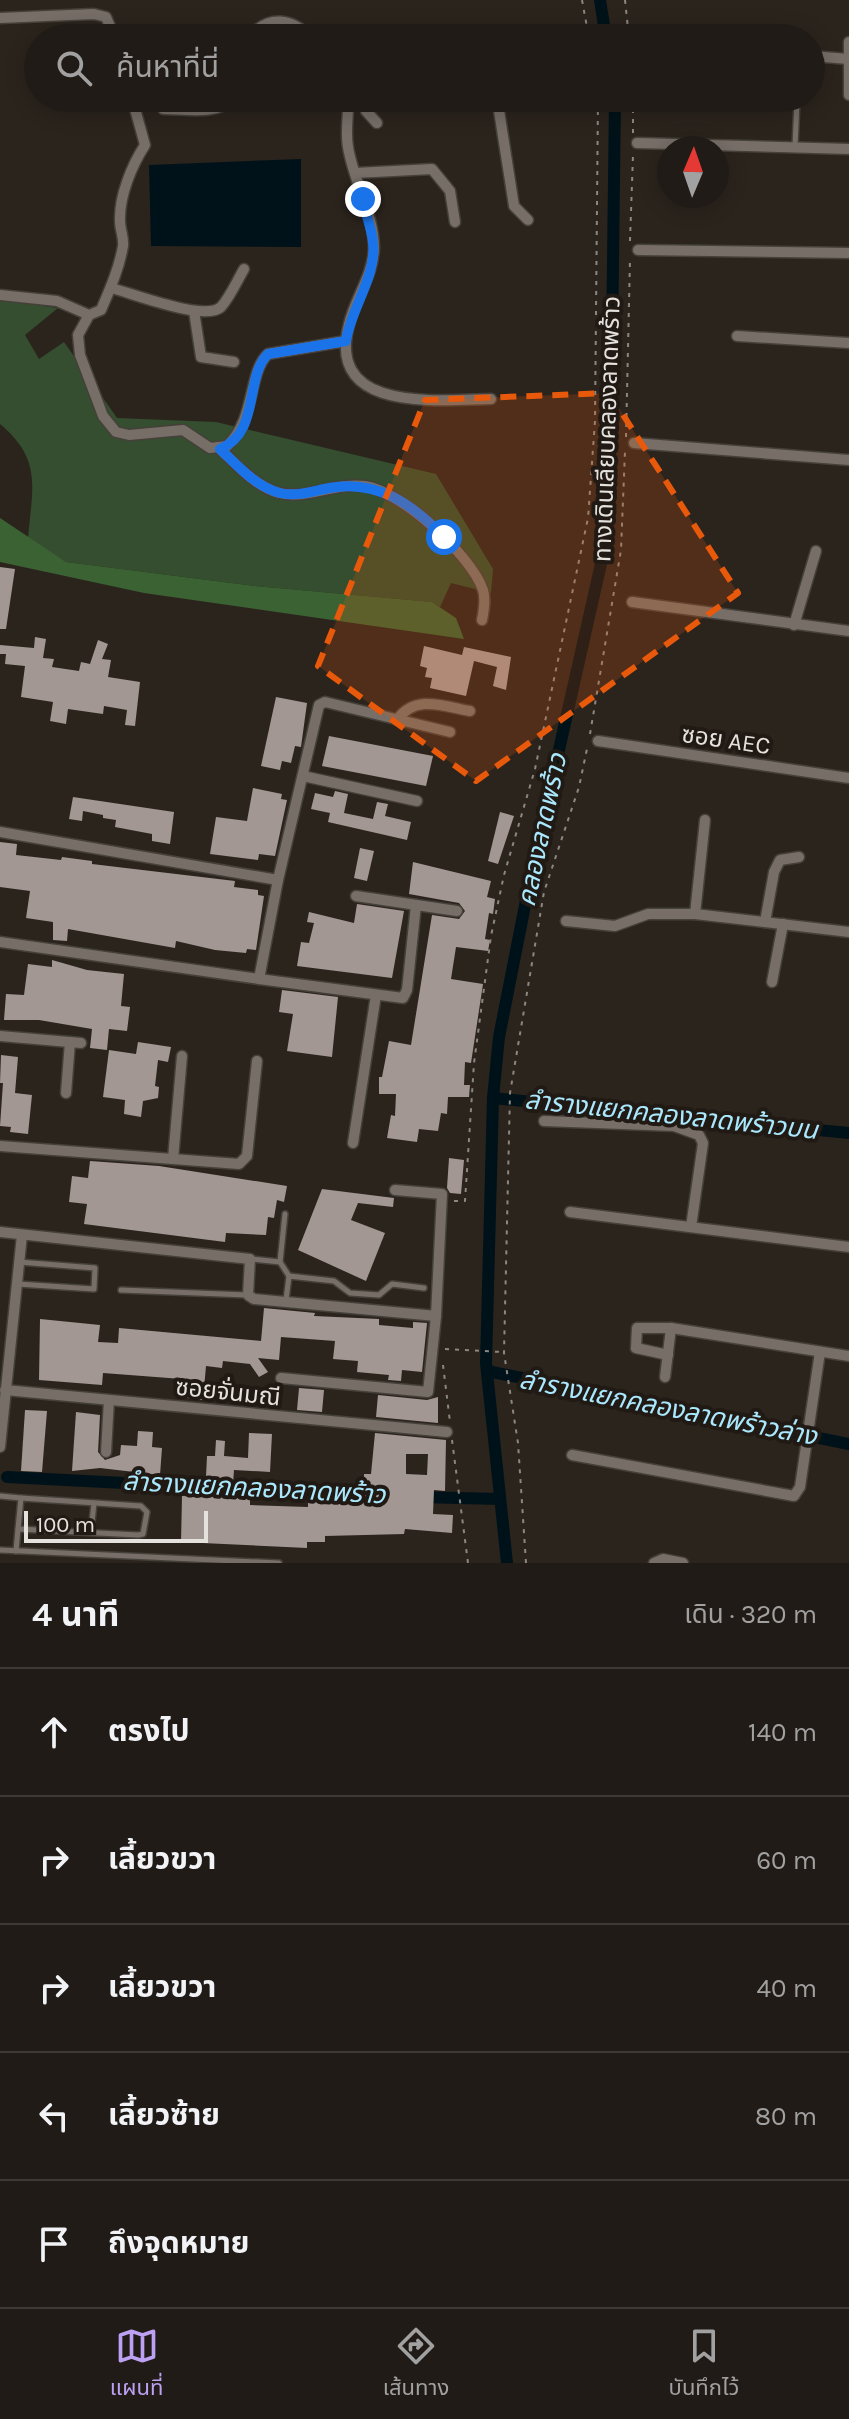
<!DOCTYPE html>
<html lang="th">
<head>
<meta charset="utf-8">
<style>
	:root { --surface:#201b16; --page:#2d2823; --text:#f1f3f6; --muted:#a2a1a1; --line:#3d3935; --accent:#bca0f2 }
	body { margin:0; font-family:Karla,"Noto Sans Thai",sans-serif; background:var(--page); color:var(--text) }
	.compass { position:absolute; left:657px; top:136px; width:72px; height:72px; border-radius:50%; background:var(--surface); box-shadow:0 4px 20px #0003; rotate:2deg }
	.scale { position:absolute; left:24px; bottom:20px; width:184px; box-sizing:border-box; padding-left:8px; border:4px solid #e5e1dd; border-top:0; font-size:22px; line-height:28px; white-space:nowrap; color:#e5e1dd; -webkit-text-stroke:6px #211a14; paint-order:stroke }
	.stop { position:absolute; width:24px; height:24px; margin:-18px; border:6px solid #1a73e8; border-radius:50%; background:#fff }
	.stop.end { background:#1a73e8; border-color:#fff; box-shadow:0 2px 8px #0008 }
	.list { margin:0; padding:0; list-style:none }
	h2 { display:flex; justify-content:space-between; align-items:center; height:104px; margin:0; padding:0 32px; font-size:34px }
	h2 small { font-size:26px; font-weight:400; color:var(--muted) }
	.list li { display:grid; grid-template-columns:52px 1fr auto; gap:24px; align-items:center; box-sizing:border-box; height:128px; padding:0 32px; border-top:2px solid var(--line) }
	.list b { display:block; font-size:30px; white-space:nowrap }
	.list em { font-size:26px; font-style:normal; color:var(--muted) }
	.icon { flex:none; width:44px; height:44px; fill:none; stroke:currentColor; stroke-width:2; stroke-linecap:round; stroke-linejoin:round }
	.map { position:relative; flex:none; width:849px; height:1563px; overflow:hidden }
	.search { position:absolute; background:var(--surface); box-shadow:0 4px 20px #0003; left:24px; right:24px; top:24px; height:88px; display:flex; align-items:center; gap:20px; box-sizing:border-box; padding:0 28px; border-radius:44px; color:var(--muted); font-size:30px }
	.sheet { height:744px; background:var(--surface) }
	nav { display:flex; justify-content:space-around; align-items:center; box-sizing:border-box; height:112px; border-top:2px solid var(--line); background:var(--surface); font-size:22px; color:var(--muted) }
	nav a { display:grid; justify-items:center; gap:4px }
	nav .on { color:var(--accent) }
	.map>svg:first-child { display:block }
</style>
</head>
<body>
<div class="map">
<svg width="849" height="1563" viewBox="0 0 849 1563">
	<rect width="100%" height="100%" fill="#2b241d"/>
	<path fill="#344e2f" d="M0 300 58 308 25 335 39 359 64 342 117 418 216 422 436 474 493 569 491 593 451 583 440 607 432 602 255 586 66 562 28 539C32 488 43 460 0 424Z"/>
	<path fill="#3b6233" d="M0 518 66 562 255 586 432 602 456 618 464 639 144 593 0 562Z"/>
	<path fill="#001219" d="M301 159V247L151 246 149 165Z"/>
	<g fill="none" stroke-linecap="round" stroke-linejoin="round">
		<g stroke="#001219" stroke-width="12">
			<path d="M600 0 606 38"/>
			<path d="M493 1098 849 1133"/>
			<path d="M487 1371 849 1444"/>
			<path d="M7 1477 379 1496"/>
			<path d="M418 1497 500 1499"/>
			<path d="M507 1563 486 1363 493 1098 499 1037 533 865 605 546 611 424 615 98"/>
		</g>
	</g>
	<g fill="#a39793" fill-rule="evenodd">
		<path d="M0 567 15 569 6 629H0Z"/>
		<path d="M35 637 46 639 43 658 54 659 52 667 79 671 81 662 90 664 98 640 108 644 102 659 111 660 108 677 140 682 135 726 125 725 127 710 104 706 103 714 68 709 66 724 50 721 53 702 21 697 25 666 5 664 6 654H0V645L34 648Z"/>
		<path d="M424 646 462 655 464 647 511 657 506 690 493 686 497 667 474 661 466 696 430 688 432 678 425 677 427 668 420 666Z"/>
		<path d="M276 697 307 703 301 747 295 746 291 763 282 761 280 770 261 766Z"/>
		<path d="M329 736 433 756 426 786 322 766Z"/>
		<path d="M253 788 282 794 281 799 287 800 275 856 259 854 258 860 210 854 216 817 247 821Z"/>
		<path d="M335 791 348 794 344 813 373 819 377 802 388 804 385 816 411 822 407 840 328 822 330 813 311 809 315 793 333 797Z"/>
		<path d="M73 797 174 812 170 844 152 841V834L115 827 116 820 103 818V815L83 811 82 821 69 819Z"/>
		<path d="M500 812 514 816 498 864 488 861Z"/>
		<path d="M0 842 17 844 16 855 61 860 62 857 92 861V864L235 881 234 887 258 890V895L264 896 256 950 247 949 246 953 215 950 176 941 175 948 68 929 67 941 53 940V922L26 918 30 891 0 887Z"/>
		<path d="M360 848 374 851 367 881 354 878Z"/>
		<path d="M413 862 491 881 487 897 495 899 493 914 489 913 485 939 490 940 488 951 456 947 451 979 483 984 471 1063 465 1062 464 1085H470L469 1097H448L447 1114 441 1113 438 1131 419 1129 417 1142 387 1138 391 1115 395 1116 396 1094H379V1077H382L389 1041 411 1045 432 915 459 919 465 911 459 903 409 894Z"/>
		<path d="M357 904 404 911 392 978 297 966 301 942 309 943 314 923 307 922 309 912 354 923Z"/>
		<path d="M52 960 87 970 124 974 121 1006 130 1007 127 1031 109 1029 107 1050 90 1048 92 1029 39 1020H4L6 994 24 995 28 964 52 967Z"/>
		<path d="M282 990 338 997 332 1057 287 1051 293 1014 279 1012Z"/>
		<path d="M138 1042 171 1047 168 1062 158 1060 155 1086 159 1087 158 1098 143 1101 141 1117 124 1114 125 1100 103 1097 109 1050 136 1054Z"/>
		<path d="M1 1055 18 1057 15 1093 32 1095 28 1134 10 1132 11 1127 0 1126 3 1083H0Z"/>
		<path d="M449 1158 464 1160 461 1194 450 1193 447 1188Z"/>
		<path d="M90 1161 159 1166 287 1186 284 1202 277 1200 274 1218 268 1217 266 1235 226 1233 225 1242 84 1224 87 1204 69 1202 72 1176 88 1178Z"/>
		<path d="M322 1189 394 1198 393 1207 358 1203 351 1220 385 1233 366 1281 298 1250Z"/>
		<path d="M264 1308 315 1313 314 1316 379 1319V1325L413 1328V1322L427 1323 422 1372 402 1370 401 1381 388 1380 389 1375 357 1372 358 1361 333 1359 335 1341 281 1337 279 1360 258 1358 268 1372 259 1377 250 1364 223 1361 222 1368 206 1366 203 1400 180 1397 182 1379 103 1373 102 1385 39 1380 40 1319 100 1325 98 1342 118 1343 119 1328 261 1341Z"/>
		<path d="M299 1388 324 1390 322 1412 297 1410Z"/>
		<path d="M378 1395 427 1400 438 1397V1423L376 1417Z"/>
		<path d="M25 1410 47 1411 42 1472 21 1471Z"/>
		<path d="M76 1412 100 1415 98 1452 105 1460 120 1455 121 1445 137 1446 138 1431 153 1432 152 1447 162 1448 160 1475 100 1468 72 1471Z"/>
		<path d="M249 1433 272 1434 270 1472 234 1470 232 1497H250V1505L308 1507V1497L364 1502V1474H371L375 1433 446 1440 445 1491 434 1490 433 1514 453 1515 452 1533 405 1529 404 1534 325 1536V1542H307V1548L181 1542 182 1496 205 1497 207 1456H215L216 1440 225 1441 224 1456 248 1458ZM406 1454H428L427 1475 406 1474Z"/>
	</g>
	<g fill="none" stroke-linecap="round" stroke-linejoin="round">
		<defs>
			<g id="service">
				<path d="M795 146 797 101"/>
				<path d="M285 1214 280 1262 289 1276"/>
				<path d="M251 1259 280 1262"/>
				<path d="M18 1284 94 1289 95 1268 19 1262"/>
				<path d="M121 1290 247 1295"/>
				<path d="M286 1300 289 1276 334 1281 350 1293 379 1295 392 1284 424 1288"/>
				<path d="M0 1496 21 1498"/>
				<path d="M21 1498 141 1506 147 1512 143 1534 138 1535 18 1529Z"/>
				<path d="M91 1532 94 1503"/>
				<path d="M0 1550 279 1563"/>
				<path d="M16 1551 18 1529"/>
			</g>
			<g id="minor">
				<path d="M0 18 94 14 106 17 115 38"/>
				<path d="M249 38C268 14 292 18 311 38"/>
				<path d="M367 38 372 31"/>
				<path d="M849 42V95"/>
				<path d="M811 56 848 59"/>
				<path d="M348 98C349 114 345 131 348 147 353 180 374 214 374 248 373 276 355 298 349 324 326 413 436 400 491 399"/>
				<path d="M365 98 366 111 377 123"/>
				<path d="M497 98 514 206 528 220"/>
				<path d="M163 109C185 109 218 116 233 98"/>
				<path d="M637 143 849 149"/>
				<path d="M355 173 432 169 450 191 455 222"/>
				<path d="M638 250 849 253"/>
				<path d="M111 288C132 293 205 322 221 307 230 297 237 281 244 269"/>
				<path d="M0 295 57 301 89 315 101 310C110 289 119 269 123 246 124 237 120 230 120 221 119 196 132 165 145 145L132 98"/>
				<path d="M194 311 201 357 234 362"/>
				<path d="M89 315 78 335 80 355 103 416 116 432 129 435 183 430 210 448 227 446C256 419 248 372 268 354L346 341"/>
				<path d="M737 336 849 343"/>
				<path d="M634 443 849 460"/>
				<path d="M220 449C237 465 256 487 279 493 306 500 336 482 365 486 401 491 471 555 483 590 486 599 484 610 482 620"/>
				<path d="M632 602 849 631"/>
				<path d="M794 625 816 551"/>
				<path d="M397 720C415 694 443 706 470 711"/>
				<path d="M598 741 849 778"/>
				<path d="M303 776 417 801"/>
				<path d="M0 832 278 880"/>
				<path d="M356 896 457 911"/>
				<path d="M695 914 705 820"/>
				<path d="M566 921 615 926 648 914H695L849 932"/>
				<path d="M765 922 774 872 780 860 799 857"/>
				<path d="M0 942 259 979 278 880 319 705 325 702 450 732"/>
				<path d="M259 979 403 998 407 990 416 905"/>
				<path d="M772 982 783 924"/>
				<path d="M0 1036 81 1043"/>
				<path d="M66 1093 70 1042"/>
				<path d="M544 1121 674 1126 699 1135 703 1143 691 1227"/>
				<path d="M353 1143 376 995"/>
				<path d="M0 1146 239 1164 247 1156 257 1061"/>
				<path d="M173 1159 182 1056"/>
				<path d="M570 1212 849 1247"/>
				<path d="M0 1232 250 1259 248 1295 254 1299 436 1316 442 1194 395 1190"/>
				<path d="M668 1355 636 1348 637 1328H671L849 1356"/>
				<path d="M665 1377 671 1328"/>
				<path d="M281 1378 428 1392 436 1316"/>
				<path d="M5 1390 447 1432"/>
				<path d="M0 1447 22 1235"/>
				<path d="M106 1452 109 1400"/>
				<path d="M572 1455 794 1496 800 1487 820 1352"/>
				<path d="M654 1563 663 1559 683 1563"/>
			</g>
		</defs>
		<use href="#service" stroke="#45403a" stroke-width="8"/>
		<use href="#minor" stroke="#45403a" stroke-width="13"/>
		<g stroke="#8d8782" stroke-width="2" stroke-dasharray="4 6" stroke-linecap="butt">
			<path d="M582 0 589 38"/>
			<path d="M625 0 629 38"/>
			<path d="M633 133V98"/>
			<path d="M630 241 633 155"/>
			<path d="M626 437 630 259"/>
			<path d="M590 734 621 550 625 451"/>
			<path d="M454 1201H465L474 1063 491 936 504 875 535 769 588 518 595 421 598 98"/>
			<path d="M445 1349 502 1352"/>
			<path d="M443 1365 450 1422"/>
			<path d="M452 1440 468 1563"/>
			<path d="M526 1563 518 1443 504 1353 510 1093 544 892 579 787 588 744"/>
		</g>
		<use href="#service" stroke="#766e67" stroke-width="5"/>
		<use href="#minor" stroke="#766e67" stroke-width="10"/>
	</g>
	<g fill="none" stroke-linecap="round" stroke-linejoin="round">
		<path stroke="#1a73e8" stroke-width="10" d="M363 199C365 214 372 228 373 243 377 276 351 308 346 341L268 354C244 378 261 432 220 449 237 465 256 487 280 493 296 497 313 491 329 488 377 479 412 504 444 537"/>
	</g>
	<path fill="#e8590c" fill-opacity="0.2" stroke="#e8590c" stroke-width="6" stroke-dasharray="16 10" stroke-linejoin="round" d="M609 393 738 593 476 781 318 666 425 400Z"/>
	<g text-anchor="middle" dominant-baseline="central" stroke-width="8" stroke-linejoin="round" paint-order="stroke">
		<g font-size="24" fill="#e5e1dd" stroke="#211a14">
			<text transform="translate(607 429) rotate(-88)">ทางเดินเลียบคลองลาดพร้าว</text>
			<text transform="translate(726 740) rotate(8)">ซอย AEC</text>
			<text transform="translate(228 1392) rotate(6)">ซอยจั่นมณี</text>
		</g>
		<g font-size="26" font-style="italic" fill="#aae8fe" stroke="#211a14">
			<text transform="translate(542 830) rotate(-78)">คลองลาดพร้าว</text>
			<text transform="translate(671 1115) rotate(6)">ลำรางแยกคลองลาดพร้าวบน</text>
			<text transform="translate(668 1408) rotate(11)">ลำรางแยกคลองลาดพร้าวล่าง</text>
			<text transform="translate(254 1488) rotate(3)">ลำรางแยกคลองลาดพร้าว</text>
		</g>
	</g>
</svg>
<svg class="compass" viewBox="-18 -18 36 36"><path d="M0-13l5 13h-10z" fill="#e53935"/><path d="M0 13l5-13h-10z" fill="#a2a1a1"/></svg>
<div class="scale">100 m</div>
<div class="stop" style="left:444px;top:537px"></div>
<div class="stop end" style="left:363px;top:199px"></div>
<div class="search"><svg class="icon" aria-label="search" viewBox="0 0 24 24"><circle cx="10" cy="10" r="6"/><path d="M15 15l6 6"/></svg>ค้นหาที่นี่</div>
</div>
<section class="sheet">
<h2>4 นาที<small>เดิน · 320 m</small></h2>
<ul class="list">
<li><svg class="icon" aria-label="ahead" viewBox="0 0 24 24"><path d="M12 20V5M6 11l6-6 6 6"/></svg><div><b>ตรงไป</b></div><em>140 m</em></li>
<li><svg class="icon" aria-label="right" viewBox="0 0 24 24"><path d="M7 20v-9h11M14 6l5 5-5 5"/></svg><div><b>เลี้ยวขวา</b></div><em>60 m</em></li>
<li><svg class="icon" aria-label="right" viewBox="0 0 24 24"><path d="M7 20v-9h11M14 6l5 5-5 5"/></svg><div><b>เลี้ยวขวา</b></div><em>40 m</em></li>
<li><svg class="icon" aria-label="left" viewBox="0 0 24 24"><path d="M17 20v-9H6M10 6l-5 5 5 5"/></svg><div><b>เลี้ยวซ้าย</b></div><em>80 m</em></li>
<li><svg class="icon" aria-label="arrive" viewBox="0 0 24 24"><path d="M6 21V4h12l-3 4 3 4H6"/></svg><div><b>ถึงจุดหมาย</b></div></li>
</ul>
</section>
<nav>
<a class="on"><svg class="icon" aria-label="map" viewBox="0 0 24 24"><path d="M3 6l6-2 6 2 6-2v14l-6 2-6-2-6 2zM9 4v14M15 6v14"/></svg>แผนที่</a>
<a><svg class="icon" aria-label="directions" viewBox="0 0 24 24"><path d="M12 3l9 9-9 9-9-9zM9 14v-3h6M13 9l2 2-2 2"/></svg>เส้นทาง</a>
<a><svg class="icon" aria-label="saved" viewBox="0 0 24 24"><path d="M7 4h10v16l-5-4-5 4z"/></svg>บันทึกไว้</a>
</nav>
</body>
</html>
